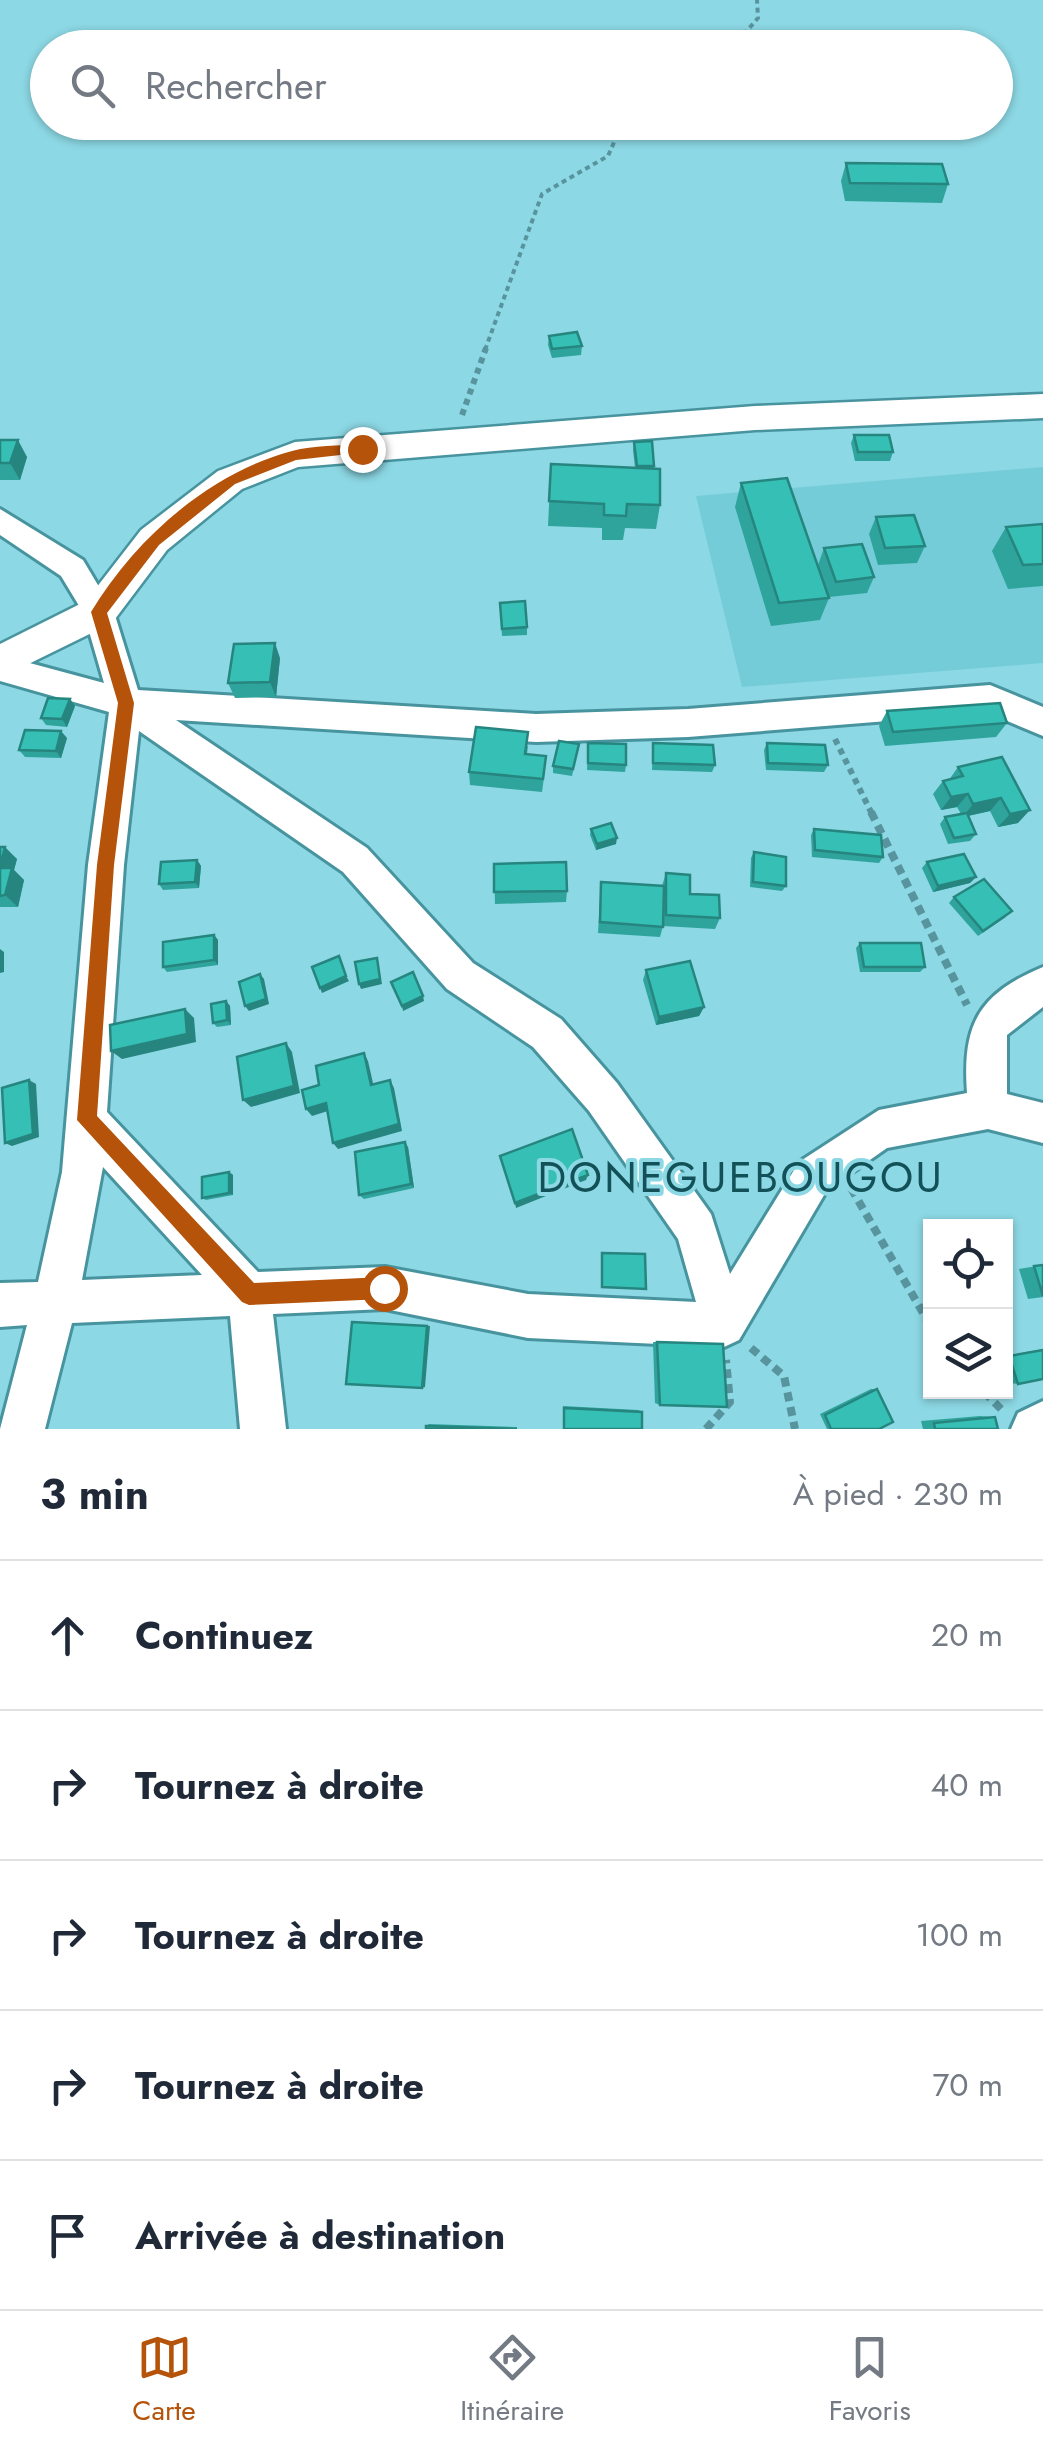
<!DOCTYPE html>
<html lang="fr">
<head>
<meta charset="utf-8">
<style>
	:root { --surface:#fff; --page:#f6f6f7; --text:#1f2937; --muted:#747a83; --line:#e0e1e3; --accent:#b45309 }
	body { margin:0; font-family:Jost,sans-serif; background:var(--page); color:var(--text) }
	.controls { position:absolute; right:30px; bottom:30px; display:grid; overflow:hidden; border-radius:0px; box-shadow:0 2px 8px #0004 }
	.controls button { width:90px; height:90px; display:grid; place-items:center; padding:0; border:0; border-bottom:2px solid var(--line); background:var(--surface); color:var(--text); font:50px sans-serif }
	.stop { position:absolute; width:30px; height:30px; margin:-22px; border:8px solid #b45309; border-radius:50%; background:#fff }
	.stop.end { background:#b45309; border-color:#fff; box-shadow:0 2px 10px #0008 }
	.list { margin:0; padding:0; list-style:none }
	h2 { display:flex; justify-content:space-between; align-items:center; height:130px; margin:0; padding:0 40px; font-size:42px }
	h2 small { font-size:32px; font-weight:400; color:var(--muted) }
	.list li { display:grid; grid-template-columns:65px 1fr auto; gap:30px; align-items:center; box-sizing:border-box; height:150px; padding:0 40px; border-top:2px solid var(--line) }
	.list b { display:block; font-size:38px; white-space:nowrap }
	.list em { font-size:32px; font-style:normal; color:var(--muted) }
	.icon { flex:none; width:55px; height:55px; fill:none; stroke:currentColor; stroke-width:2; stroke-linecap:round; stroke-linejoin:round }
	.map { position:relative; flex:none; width:1043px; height:1429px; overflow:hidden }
	.search { position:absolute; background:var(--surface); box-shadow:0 2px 8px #0004; left:30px; right:30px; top:30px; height:110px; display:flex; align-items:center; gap:25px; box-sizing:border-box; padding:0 35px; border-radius:55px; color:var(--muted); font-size:38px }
	.sheet { height:880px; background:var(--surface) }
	nav { display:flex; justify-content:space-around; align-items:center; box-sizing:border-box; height:140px; border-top:2px solid var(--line); background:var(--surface); font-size:28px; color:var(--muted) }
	nav a { display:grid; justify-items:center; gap:5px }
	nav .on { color:var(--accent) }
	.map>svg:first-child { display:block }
</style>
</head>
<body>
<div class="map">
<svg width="1043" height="1429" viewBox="0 0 1043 1429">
	<rect width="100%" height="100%" fill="#8cd8e4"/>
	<path fill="#75ccd9" d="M1043 467V663L742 687 696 496Z"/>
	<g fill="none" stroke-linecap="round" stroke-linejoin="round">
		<defs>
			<g id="minor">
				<path d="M0 509 83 560 114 612 138 690 536 714 688 709 990 685 1043 707V736L988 713 688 737 536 742 176 720 367 848 473 963 561 1019 617 1083 711 1214 730 1274 799 1162 879 1110 967 1093C962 1025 978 994 1043 967V1007L1007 1035V1094L1043 1103V1143L988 1129 887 1148 827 1190 739 1340 724 1347 528 1338 385 1309 273 1314 286 1429H240L230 1316 72 1323 45 1429H0L27 1325 0 1327V1283L38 1282 62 1172 88 865 109 712 0 681V655L104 683 84 614 61 576 0 535ZM139 731 343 872 447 989 533 1047 589 1111 678 1239 696 1302 528 1294 385 1267 258 1272 107 1112 124 865ZM103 1167 202 1275 82 1280Z"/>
				<path d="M1043 1401V1429H1011L1018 1413Z"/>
			</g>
			<path id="tertiary" d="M1043 394V418L755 430 298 467 242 489 167 550 112 623 0 678V644L86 601 141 530 218 471 295 442 755 406Z"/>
		</defs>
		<use href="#minor" stroke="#47949f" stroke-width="6"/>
		<use href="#tertiary" stroke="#47949f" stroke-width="5"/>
		<g stroke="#58949d" stroke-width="4" stroke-dasharray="5 4" stroke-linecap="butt">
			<path d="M732 48 758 18 757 0"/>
			<path d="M485 350 542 194 608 156 623 122"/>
		</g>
		<g stroke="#58949d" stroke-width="6" stroke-dasharray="6 5" stroke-linecap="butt">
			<path d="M462 415 486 348"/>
			<path d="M835 739 872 814"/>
		</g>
		<g stroke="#58949d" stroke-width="8" stroke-dasharray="9 6" stroke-linecap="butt">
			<path d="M871 812 967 1005"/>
			<path d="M851 1188 930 1325"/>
			<path d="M751 1348 784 1376 795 1429"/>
			<path d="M984 1392 1004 1412"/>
			<path d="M706 1429 730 1402 726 1360"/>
		</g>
		<use href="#minor" fill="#fff" fill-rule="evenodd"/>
		<use href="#tertiary" fill="#fff" fill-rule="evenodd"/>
	</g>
	<g fill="#2ea49c">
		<path d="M846 163 948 184 942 203 845 201 841 181Z"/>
		<path d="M549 336 582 346 581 355 552 358 548 345Z"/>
		<path d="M854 435 893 452 890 461H855L851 443Z"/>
		<path d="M0 440 27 457 20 480H0Z"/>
		<path d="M634 442 654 466 660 505 656 529 625 528 623 540H602V528L548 526 551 464 635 468 633 450Z"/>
		<path d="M741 483 829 598 820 620 771 626 735 507Z"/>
		<path d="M876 517 925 546 917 563 878 565 869 534Z"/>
		<path d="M1043 524V586L1008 589 992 551 1006 527Z"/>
		<path d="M824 548 874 577 867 593 829 597 818 565Z"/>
		<path d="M500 603 527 627V635L502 636Z"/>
		<path d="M280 658 276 697 235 698 228 683Z"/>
		<path d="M70 699 75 706 67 727 46 725 41 718Z"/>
		<path d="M887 711 1007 723 996 737 885 746 879 726Z"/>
		<path d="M67 738 61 758 25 757 19 750Z"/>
		<path d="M588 743 626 765 625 772 587 770Z"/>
		<path d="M653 743 715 765 712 772 652 770Z"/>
		<path d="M767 743 828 765 824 772 766 770 764 750Z"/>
		<path d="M579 744 572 776 553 773V766Z"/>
		<path d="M528 746 527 754 545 770 542 792 470 785 469 772Z"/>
		<path d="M1002 757 1018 823 998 827 990 811 968 816 976 834 970 841 948 844 940 824 945 817 961 814 957 807 941 810 933 794 943 781 949 780 958 767Z"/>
		<path d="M591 829 616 844 596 850 590 835Z"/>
		<path d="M814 829 883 857 879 863 812 857 811 835Z"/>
		<path d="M0 847 17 859 14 870 24 880 18 907H0Z"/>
		<path d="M754 852 786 886 782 891 750 887 751 858Z"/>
		<path d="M197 860 201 866 199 888 163 890 159 884Z"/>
		<path d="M927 862 976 877 970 883 933 892 922 868Z"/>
		<path d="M494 864 567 891 566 902 495 904Z"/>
		<path d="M666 873 720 918 715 929 663 926 660 937 598 933 601 882 662 886Z"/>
		<path d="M954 897 1006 917 978 936 949 903Z"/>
		<path d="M214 935 218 940V965L167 972 163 967Z"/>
		<path d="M860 943 925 967 920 972H860L856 948Z"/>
		<path d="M646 970 704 1007 699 1016 656 1025 643 980Z"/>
		<path d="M226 1001 230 1006 231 1025 217 1027 213 1023Z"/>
		<path d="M408 1147 414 1188 364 1199 359 1195Z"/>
		<path d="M229 1172 233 1175V1195L206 1200 202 1198Z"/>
		<path d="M1043 1265V1297L1028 1299 1019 1269Z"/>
		<path d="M653 1342H657L660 1405 655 1403Z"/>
		<path d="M1043 1349V1379L1018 1384 1010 1383 1006 1369V1356Z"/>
		<path d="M871 1389H877L879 1429H827L820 1414Z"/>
		<path d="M563 1406 638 1410 642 1412V1429H563Z"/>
		<path d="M980 1416 995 1417 998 1429H923L921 1421Z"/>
		<path d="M429 1424 517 1427V1429L426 1426Z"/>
	</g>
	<g fill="#26867f">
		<path d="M18 440 27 457 20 480 10 463Z"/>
		<path d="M275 643 280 658 276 697 270 682Z"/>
		<path d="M70 699 75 706 67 727 62 719Z"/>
		<path d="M61 731 67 738 61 758 56 751Z"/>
		<path d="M968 794 957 807 941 810 951 797Z"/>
		<path d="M1001 798 990 811 963 817 973 804Z"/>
		<path d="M1030 810 1018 823 998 827 1010 814Z"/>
		<path d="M617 838 616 844 596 850 597 844Z"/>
		<path d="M5 847 17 859 14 870 24 880 18 907 5 895 0 868Z"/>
		<path d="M197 860 201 866 199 888 195 882Z"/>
		<path d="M976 877 970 883 933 892 938 886Z"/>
		<path d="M214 935 218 940V965L214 960Z"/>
		<path d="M0 949 4 952V972L0 973Z"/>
		<path d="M377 958 382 984 361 989 359 984Z"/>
		<path d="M260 974 264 979 269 1004 249 1011 245 1006Z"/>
		<path d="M346 976 349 981 322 993 320 988Z"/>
		<path d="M423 996 424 1001 403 1011 402 1006Z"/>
		<path d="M226 1001 230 1006 231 1025 227 1020Z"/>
		<path d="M704 1007 699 1016 656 1025 659 1017Z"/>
		<path d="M185 1009 194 1018 196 1042 122 1059 111 1051Z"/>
		<path d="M286 1043 292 1052 300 1093 251 1107 243 1100Z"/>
		<path d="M364 1053 368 1061 375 1092 371 1085Z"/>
		<path d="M29 1080 36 1084 39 1137 12 1146 5 1143Z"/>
		<path d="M390 1080 394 1088 402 1131 338 1149 333 1143Z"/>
		<path d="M326 1103 331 1110 312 1116 306 1109Z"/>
		<path d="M405 1142 408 1147 414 1188 411 1184Z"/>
		<path d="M229 1172 233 1175V1195L229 1193Z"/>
		<path d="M588 1175 586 1180 516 1208 515 1203Z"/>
		<path d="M427 1326H430L425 1387 422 1388Z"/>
	</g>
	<g fill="#36bfb5" stroke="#26867f" stroke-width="2.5">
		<path d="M846 163 942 164 948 184 850 183Z"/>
		<path d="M577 332 582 346 552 349 549 336Z"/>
		<path d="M854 435H889L893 452H858Z"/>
		<path d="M0 440H18L10 463H0Z"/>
		<path d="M652 441 654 466H637L634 442Z"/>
		<path d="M551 464 660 469V505L627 504 626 516 604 515V504L549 501Z"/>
		<path d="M787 478 829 598 779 603 741 483Z"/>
		<path d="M914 515 925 546 885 548 876 517Z"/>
		<path d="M1043 524V564L1023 565 1006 527Z"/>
		<path d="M862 544 874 577 836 582 824 548Z"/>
		<path d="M525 601 527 627 502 629 500 603Z"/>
		<path d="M275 643 270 682 228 683 234 644Z"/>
		<path d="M48 698 70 699 62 719 41 718Z"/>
		<path d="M1000 703 1007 723 893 732 887 711Z"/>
		<path d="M476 727 528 732 525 754 546 756 543 779 469 772Z"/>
		<path d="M25 730 61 731 56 751 19 750Z"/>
		<path d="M559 741 579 744 573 769 553 766Z"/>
		<path d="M588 743 626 744V765L588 763Z"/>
		<path d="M653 743 713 745 715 765 653 763Z"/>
		<path d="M767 743 825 745 828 765 768 763Z"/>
		<path d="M1002 757 1030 810 1010 814 1001 798 973 804 968 794 951 797 943 781 963 776 958 767Z"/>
		<path d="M967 813 976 834 954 838 945 817Z"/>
		<path d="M611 823 617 838 597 844 591 829Z"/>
		<path d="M814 829 881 835 883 857 815 850Z"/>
		<path d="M0 847H5L0 867Z"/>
		<path d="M754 852 786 857V886L753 882Z"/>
		<path d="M964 854 976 877 938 886 927 862Z"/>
		<path d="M197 860 195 882 159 884 161 862Z"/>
		<path d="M566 862 567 891 494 892V864Z"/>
		<path d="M0 868H12L5 895 0 896Z"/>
		<path d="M666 873 690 875V894L719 895 720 918 666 915Z"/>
		<path d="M984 879 1012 911 983 931 954 897Z"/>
		<path d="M601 882 664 886 663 927 600 922Z"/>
		<path d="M214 935V960L163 967V942Z"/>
		<path d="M860 943H921L925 967H864Z"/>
		<path d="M339 956 346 976 320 988 312 967Z"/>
		<path d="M377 958 380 979 359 984 355 962Z"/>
		<path d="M690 961 704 1007 659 1017 646 970Z"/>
		<path d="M413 972 423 996 402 1006 391 982Z"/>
		<path d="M260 974 266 999 245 1006 239 982Z"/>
		<path d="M226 1001 227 1020 213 1023 211 1004Z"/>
		<path d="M185 1009 187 1034 111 1051 110 1025Z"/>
		<path d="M286 1043 294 1086 243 1100 237 1057Z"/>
		<path d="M364 1053 371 1085 390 1080 399 1124 333 1143 326 1103 306 1109 302 1090 319 1085 316 1066Z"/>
		<path d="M29 1080 33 1134 5 1143 2 1088Z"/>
		<path d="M572 1129 588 1175 515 1203 500 1156Z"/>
		<path d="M405 1142 411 1184 359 1195 355 1152Z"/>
		<path d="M229 1172V1193L202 1198V1177Z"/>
		<path d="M602 1253 645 1254 646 1289 602 1287Z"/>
		<path d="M1043 1265V1296L1034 1266Z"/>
		<path d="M352 1322 427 1326 422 1388 346 1384Z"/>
		<path d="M657 1342 723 1344 727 1407 660 1405Z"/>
		<path d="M1043 1350V1379L1018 1384 1009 1356Z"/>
		<path d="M877 1389 893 1422 879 1429H831L825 1415Z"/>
		<path d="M564 1408 642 1412V1429H564Z"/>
		<path d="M995 1417 998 1429H935L934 1423Z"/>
		<path d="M426 1426 517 1429H426Z"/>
	</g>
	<path fill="#b45309" d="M362 444 367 445V452L296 460 235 484 159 545 107 613 134 703 114 865 97 1116 254 1283 384 1277 392 1280 395 1288 392 1296 384 1299 249 1305 242 1302 77 1120 97 865 118 703 91 612C135 539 209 473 292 451 314 445 339 446 362 444Z"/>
	<g text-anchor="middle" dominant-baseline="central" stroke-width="8" stroke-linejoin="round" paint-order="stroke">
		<g font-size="42" letter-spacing="2.5" fill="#135159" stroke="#8cd8e4">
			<text x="741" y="1177">DONEGUEBOUGOU</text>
		</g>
	</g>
</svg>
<div class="controls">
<button><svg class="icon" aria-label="locate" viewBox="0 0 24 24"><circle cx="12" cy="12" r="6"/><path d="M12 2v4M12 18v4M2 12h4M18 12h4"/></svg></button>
<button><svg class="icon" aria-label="layers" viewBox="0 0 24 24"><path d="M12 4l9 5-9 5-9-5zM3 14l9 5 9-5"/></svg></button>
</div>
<div class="stop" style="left:384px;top:1288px"></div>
<div class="stop end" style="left:362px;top:449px"></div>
<div class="search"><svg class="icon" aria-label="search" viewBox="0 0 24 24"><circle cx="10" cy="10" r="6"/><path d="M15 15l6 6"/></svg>Rechercher</div>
</div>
<section class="sheet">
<h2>3 min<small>À pied · 230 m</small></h2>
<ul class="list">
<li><svg class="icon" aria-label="ahead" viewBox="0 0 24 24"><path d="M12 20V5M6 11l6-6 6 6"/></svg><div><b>Continuez</b></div><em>20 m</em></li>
<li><svg class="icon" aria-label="right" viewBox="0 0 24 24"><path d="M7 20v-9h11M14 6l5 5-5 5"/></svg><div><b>Tournez à droite</b></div><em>40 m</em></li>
<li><svg class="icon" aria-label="right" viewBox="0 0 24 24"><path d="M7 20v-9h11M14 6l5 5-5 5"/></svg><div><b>Tournez à droite</b></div><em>100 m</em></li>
<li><svg class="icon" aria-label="right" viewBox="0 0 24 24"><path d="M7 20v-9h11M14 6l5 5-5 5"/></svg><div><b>Tournez à droite</b></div><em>70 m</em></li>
<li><svg class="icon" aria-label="arrive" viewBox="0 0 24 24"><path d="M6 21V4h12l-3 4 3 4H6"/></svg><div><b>Arrivée à destination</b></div></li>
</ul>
</section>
<nav>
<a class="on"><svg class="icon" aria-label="map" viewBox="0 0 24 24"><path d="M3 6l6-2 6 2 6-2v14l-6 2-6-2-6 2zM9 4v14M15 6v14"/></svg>Carte</a>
<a><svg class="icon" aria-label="directions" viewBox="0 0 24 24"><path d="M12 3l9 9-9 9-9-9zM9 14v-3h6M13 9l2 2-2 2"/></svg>Itinéraire</a>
<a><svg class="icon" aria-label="saved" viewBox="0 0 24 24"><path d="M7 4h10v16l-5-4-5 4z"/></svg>Favoris</a>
</nav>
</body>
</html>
